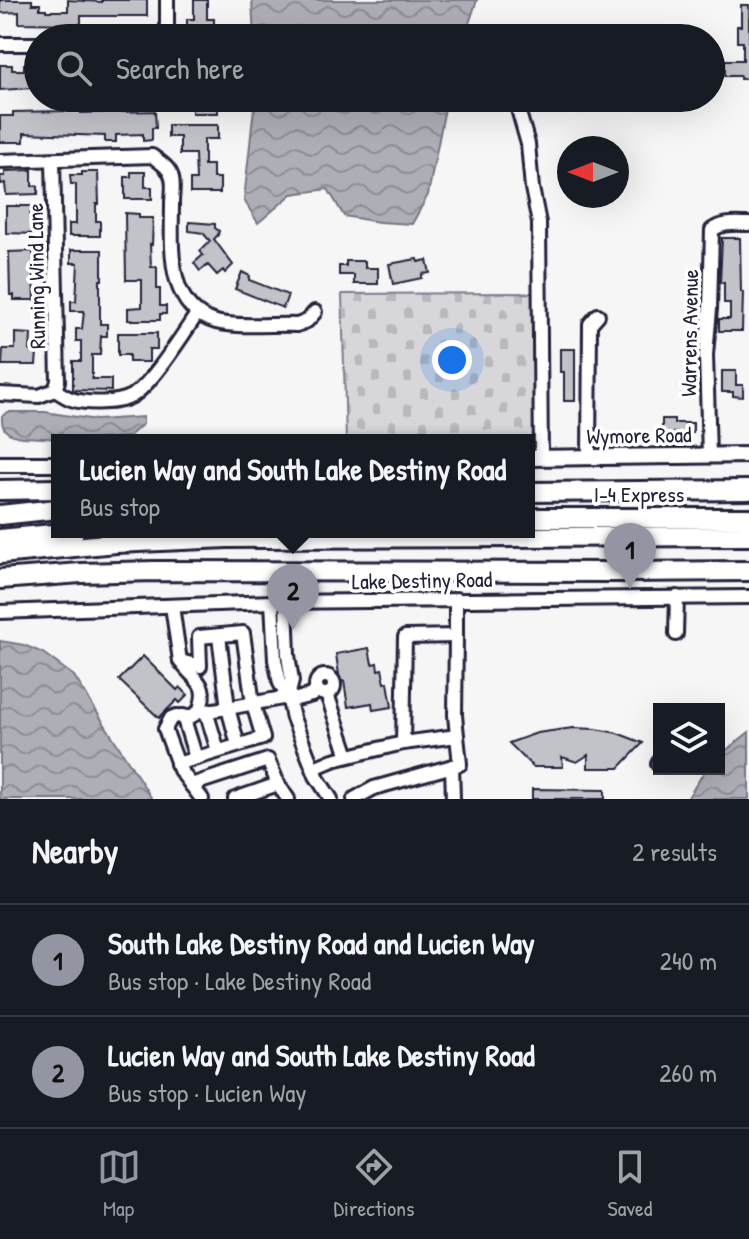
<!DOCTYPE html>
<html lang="en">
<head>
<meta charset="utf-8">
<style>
	:root { --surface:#171b24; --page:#20242c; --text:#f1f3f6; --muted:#9ea1a6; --line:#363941; --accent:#9495a2 }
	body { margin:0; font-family:"Patrick Hand",sans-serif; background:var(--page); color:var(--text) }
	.controls { position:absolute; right:24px; bottom:24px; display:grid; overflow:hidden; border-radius:0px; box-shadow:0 8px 32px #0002 }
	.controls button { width:72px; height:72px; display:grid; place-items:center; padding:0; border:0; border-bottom:2px solid var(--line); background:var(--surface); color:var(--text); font:40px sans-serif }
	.compass { position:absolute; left:557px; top:136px; width:72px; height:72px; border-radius:50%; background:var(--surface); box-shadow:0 8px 32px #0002; rotate:270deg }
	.you { position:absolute; left:452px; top:360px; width:28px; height:28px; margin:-20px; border:6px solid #fff; border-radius:50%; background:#1a73e8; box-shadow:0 0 0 12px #1a73e833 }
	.badge { display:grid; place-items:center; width:52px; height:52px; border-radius:50%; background:var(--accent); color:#111; font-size:26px; font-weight:700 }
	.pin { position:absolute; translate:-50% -66px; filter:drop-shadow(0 2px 4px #0008) }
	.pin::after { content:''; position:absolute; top:42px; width:28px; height:24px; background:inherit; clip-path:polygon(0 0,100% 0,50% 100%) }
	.popup { position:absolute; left:51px; top:434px; width:484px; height:104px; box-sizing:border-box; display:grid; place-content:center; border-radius:0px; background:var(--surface); filter:drop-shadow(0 2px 6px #0005); font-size:26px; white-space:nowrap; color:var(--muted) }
	.popup b { font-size:30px; color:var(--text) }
	.popup::after { content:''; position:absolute; left:50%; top:100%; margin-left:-16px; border:16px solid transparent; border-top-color:var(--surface) }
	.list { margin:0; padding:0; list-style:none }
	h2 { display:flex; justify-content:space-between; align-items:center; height:104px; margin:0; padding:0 32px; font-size:34px }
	h2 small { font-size:26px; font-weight:400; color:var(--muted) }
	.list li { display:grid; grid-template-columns:52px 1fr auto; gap:24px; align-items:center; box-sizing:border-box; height:112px; padding:0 32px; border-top:2px solid var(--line) }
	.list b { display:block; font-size:30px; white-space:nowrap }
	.list p { margin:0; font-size:26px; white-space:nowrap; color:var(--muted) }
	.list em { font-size:26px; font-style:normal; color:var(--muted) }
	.icon { flex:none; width:44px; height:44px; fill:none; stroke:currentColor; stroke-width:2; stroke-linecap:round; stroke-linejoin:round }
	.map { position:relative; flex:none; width:749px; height:799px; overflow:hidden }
	.search { position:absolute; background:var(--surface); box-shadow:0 8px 32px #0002; left:24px; right:24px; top:24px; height:88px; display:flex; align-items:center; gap:20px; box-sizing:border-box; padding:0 28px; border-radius:44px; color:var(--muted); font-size:30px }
	.sheet { height:328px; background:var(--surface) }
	nav { display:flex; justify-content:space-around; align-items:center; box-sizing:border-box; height:112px; border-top:2px solid var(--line); background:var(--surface); font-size:22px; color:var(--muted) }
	nav a { display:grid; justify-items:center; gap:4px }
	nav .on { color:var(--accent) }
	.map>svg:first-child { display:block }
</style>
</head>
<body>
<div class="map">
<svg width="749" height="799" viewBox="0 0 749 799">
	<defs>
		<pattern id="cemetery-stones" width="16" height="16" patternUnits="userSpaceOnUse" patternTransform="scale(2)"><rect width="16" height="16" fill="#d7d7db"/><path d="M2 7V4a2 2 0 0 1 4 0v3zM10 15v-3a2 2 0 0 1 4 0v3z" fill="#b8b8bd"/></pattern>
		<pattern id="water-waves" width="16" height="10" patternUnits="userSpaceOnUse" patternTransform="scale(2)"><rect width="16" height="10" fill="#aeaeb7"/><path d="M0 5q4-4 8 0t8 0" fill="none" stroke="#8d8d96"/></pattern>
	</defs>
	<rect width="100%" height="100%" fill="#f6f6f7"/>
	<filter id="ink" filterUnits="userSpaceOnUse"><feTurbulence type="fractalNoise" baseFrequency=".0125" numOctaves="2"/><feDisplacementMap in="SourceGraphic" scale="16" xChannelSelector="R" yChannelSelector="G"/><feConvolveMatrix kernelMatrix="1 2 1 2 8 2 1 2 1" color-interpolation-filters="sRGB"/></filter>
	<g filter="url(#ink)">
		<path fill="url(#cemetery-stones)" stroke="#7c7c8b" stroke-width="2" d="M534 293V451H529V440H346L342 294Z"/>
		<g fill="url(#water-waves)" stroke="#767685" stroke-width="2">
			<path d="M252 0H477L464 38H254Z"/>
			<path d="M255 98H447L428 195 412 224 379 222 344 216 328 189 292 194 258 223 244 200Z"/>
			<path d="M8 412H45L96 420 143 417V424L128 437 86 440 22 437C8 435 1 431 2 416Z"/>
			<path d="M0 641 24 645 43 653 74 676 152 799H0Z"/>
			<path d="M749 732V799H687L706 769H719V756Z"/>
		</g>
		<g fill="#c2c2c9" stroke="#22223b" stroke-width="2">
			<path d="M0 0H32V4H40V9H46V11H68V0L102 2V0H147V16H81V24L19 23V12L0 13Z"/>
			<path d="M194 0H207V19H214V36H205V38H187V19H194Z"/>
			<path d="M741 5H749V79H740V76H725V60H743V42H737V26H741Z"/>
			<path d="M24 64H38V80H31L32 88 0 90V65H12V70H24Z"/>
			<path d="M192 98H211V101H218V113H192Z"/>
			<path d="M66 105H81V113L155 111 156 128H152V140L143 141V134L116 135V142H105V136L24 133V142H0V116H13V112L66 111Z"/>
			<path d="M168 125H218V139H204V165H213V178H220V193H190V180H196L195 154H180V137H168Z"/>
			<path d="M32 170V186H38V194L6 195 5 183 1 184 0 176H5V171Z"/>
			<path d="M82 172H98L99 204H96V221H100V236H69V224H76V184H71L70 175H82Z"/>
			<path d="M131 172H145V187H152V199H125V177H131Z"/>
			<path d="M6 206H31L30 222H37V234L6 233Z"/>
			<path d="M125 213 139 214V218H153L152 245 150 244 151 267H157V289H160V306H166V314H160V320H128V308L142 307V280H126Z"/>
			<path d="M189 222 215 224V228L219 231 218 235 214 239 233 265 225 273 223 270 217 275 208 265 200 271 194 263 203 255 200 251 210 241 203 233 189 231Z"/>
			<path d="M722 238H740L741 292H743L742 331H719V319H730V303H724V283H720Z"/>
			<path d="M71 250H102V280H100V324H107V336H101L100 355H92V379H111V391L73 390V361H81V341H76V329H82L84 311H71V301H76L78 263H71Z"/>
			<path d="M33 251 35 300H14V295H10L9 252Z"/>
			<path d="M417 259 418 262 427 260 430 273 422 274V278L393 284 389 264Z"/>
			<path d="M346 261H365V268H378V284H354V275H339V266H346Z"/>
			<path d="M242 272 250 276 249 280 288 295 283 308 235 289Z"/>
			<path d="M15 333 31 334 30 351 37 352 36 365H2L3 349H15Z"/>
			<path d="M118 333H157V349H149V362H129V355H118Z"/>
			<path d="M560 349H575V401H564V372H560Z"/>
			<path d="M722 371H736V385H743V397L733 396V392H722Z"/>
			<path d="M662 419H674V423H693V433H674V436H662Z"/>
			<path d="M369 648 372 664 377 663 378 670 382 669 385 683 388 682 392 707 373 710 372 703 348 707 344 681 340 682 336 654Z"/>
			<path d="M143 656 177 690 180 687 188 695 180 703 177 700 159 718 119 680Z"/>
			<path d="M573 728 596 729 617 733 643 743 619 768H588V755L577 762 562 757 563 767H533L509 743 537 733Z"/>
			<path d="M532 789 605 790V799H532Z"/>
		</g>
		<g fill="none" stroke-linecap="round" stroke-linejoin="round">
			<defs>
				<g id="minor">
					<path d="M167 0V38"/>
					<path d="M0 44H38"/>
					<path d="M518 98V109L528 144 532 188 539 223 541 458"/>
					<path d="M53 160 58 381 55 390"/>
					<path d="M0 161 152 156C160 162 170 168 172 178 174 186 172 195 172 203 172 243 165 308 216 322 238 328 274 324 297 325L307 321 315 312"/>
					<path d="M55 390C60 393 66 397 71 399 86 404 119 404 132 396 152 384 183 334 197 314"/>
					<path d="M0 394 39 396 55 390"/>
					<path d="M709 455 706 355 710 309 712 230C723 222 736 224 749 224"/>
					<path d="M589 458 590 324 598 315"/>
					<path d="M272 602 275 660 280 683 288 697 293 718 316 776 331 799"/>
					<path d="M286 602 288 655 292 681 288 697"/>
					<path d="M172 606 180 661 200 666 199 637 243 633 253 704 263 738 177 764"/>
					<path d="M0 612 272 602 749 597"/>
					<path d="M676 634 677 597"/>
					<path d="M456 636 455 715 457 736"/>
					<path d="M180 661C196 683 210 682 199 712"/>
					<circle cx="325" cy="685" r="9"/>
					<path d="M327 694 348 756"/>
					<path d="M289 701 312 695 317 689"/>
					<path d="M206 711 218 751"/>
					<path d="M183 716 196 758"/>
					<path d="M238 745 228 708 288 697"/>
					<path d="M658 764 659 762"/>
					<path d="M452 766 453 799"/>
					<path d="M314 768 333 760 403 743"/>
					<path d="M191 785 268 760 278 784 288 799"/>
					<path d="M202 799 180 770 165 729 171 718 176 716 190 717 199 712 228 708 219 636"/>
					<path d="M235 799 278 784"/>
					<path d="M354 799 374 788 460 764 457 736 403 743 405 637 456 636V599"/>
				</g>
				<g id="major">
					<path d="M529 458 749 455"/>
					<path d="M0 464H57"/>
				</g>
				<g id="highway">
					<path d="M0 490 57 489"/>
					<path d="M529 492 749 490"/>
					<path d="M0 515 57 509"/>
					<path d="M529 518H749"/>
					<path d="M0 539 74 532"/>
					<path d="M0 554 116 543 227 538 749 536"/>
					<path d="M0 579 81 573 154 571 619 572 749 571"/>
				</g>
			</defs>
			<use href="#minor" stroke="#22223b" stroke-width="18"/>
			<use href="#major" stroke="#22223b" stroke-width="20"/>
			<use href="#highway" stroke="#22223b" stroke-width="24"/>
			<use href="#minor" stroke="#fff" stroke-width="12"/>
			<use href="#major" stroke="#fff" stroke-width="14"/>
			<use href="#highway" stroke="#fff" stroke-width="18"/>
		</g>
	</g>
	<g text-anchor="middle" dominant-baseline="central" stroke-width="7" stroke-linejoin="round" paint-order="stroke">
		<g font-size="22" fill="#22223b" stroke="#fff">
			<text transform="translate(36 276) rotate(-91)">Running Wind Lane</text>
			<text transform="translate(689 333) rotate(-89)">Warrens Avenue</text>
			<text transform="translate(639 435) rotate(-1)">Wymore Road</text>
			<text x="639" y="494">I-4 Express</text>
			<text transform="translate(422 580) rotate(-1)">Lake Destiny Road</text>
		</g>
	</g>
</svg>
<div class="controls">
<button><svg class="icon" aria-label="layers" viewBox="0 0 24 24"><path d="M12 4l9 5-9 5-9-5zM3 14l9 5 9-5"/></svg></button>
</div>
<svg class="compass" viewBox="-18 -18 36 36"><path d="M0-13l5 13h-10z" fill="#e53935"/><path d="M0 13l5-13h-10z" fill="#9ea1a6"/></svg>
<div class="you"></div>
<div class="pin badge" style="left:630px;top:589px">1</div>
<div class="pin badge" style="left:293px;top:630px">2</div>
<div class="popup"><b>Lucien Way and South Lake Destiny Road</b>Bus stop</div>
<div class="search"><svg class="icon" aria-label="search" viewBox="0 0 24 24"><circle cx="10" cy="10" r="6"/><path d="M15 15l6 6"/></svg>Search here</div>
</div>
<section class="sheet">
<h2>Nearby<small>2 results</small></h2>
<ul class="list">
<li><span class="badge">1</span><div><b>South Lake Destiny Road and Lucien Way</b><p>Bus stop · Lake Destiny Road</p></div><em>240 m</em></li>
<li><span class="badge">2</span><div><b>Lucien Way and South Lake Destiny Road</b><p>Bus stop · Lucien Way</p></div><em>260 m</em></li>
</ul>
</section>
<nav>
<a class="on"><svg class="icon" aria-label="map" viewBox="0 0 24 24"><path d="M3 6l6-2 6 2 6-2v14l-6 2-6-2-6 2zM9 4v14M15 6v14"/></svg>Map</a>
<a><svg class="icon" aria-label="directions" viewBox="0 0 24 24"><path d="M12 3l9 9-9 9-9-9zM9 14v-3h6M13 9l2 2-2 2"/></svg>Directions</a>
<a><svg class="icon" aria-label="saved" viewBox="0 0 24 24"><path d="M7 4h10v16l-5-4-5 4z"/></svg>Saved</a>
</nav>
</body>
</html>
